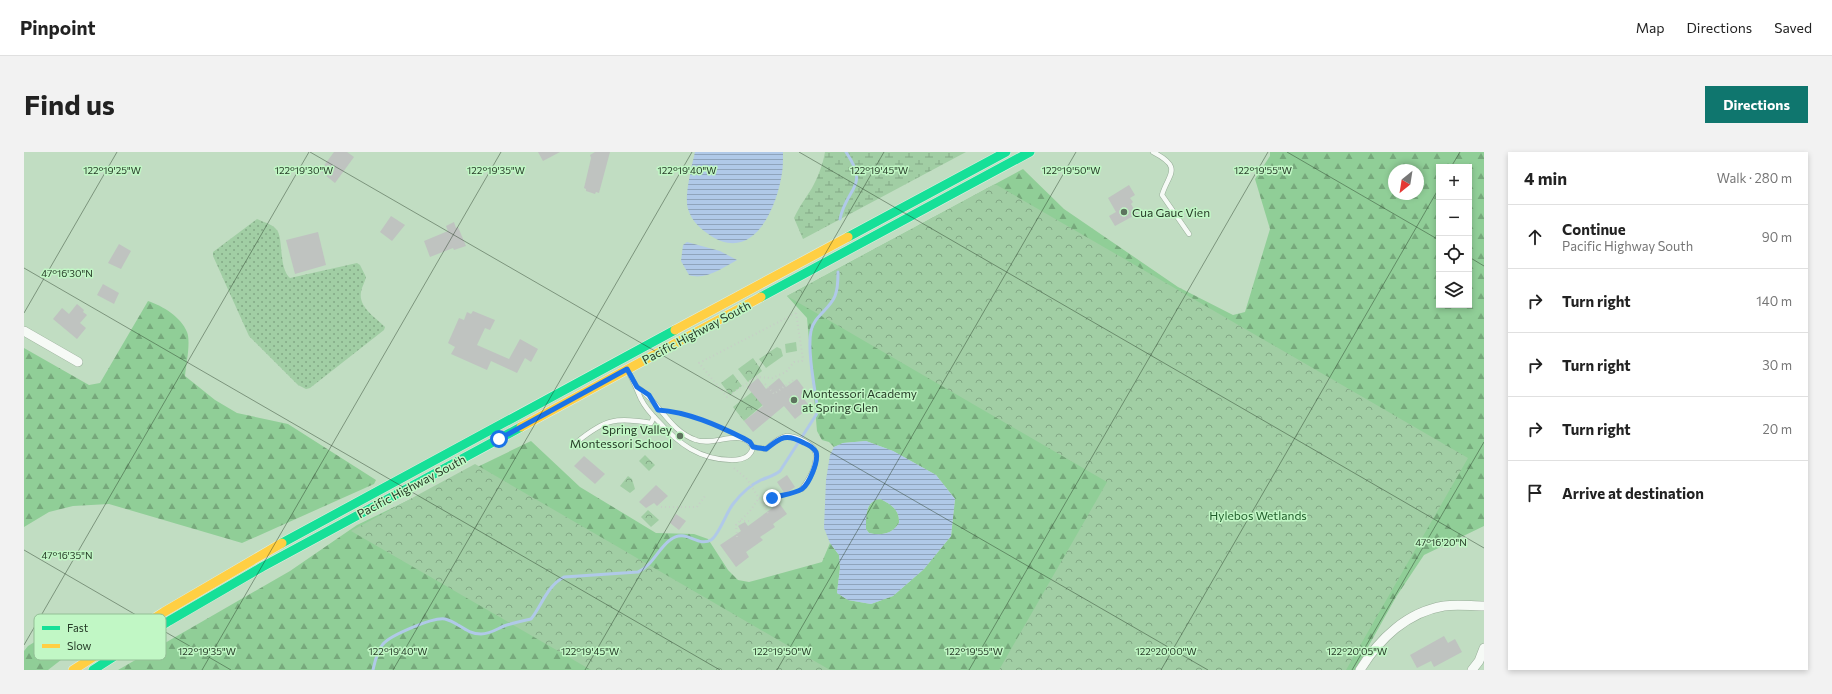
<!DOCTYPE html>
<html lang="en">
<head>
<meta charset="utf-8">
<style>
	:root { --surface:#fff; --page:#f2f2f2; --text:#222; --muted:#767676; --line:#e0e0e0; --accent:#0f766e }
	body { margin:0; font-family:Commissioner,sans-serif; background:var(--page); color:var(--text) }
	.controls { position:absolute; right:12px; top:12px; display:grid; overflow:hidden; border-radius:0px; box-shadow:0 2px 6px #0003 }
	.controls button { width:36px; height:36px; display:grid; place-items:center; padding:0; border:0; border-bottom:1px solid var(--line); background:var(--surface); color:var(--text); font:20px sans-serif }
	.compass { position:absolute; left:1364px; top:12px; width:36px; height:36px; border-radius:50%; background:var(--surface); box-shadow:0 2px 6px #0003; rotate:210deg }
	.stop { position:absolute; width:12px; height:12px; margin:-9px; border:3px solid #1a73e8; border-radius:50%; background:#fff }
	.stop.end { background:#1a73e8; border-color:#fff; box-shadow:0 1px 4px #0008 }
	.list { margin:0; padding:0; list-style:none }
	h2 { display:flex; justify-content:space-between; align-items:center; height:52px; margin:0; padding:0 16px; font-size:17px }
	h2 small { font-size:13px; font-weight:400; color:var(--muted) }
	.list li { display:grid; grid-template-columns:26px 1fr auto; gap:12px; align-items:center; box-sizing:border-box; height:64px; padding:0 16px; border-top:1px solid var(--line) }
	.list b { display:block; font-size:15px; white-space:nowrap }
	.list p { margin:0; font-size:13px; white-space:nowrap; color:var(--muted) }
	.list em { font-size:13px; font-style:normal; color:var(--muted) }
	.icon { flex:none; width:22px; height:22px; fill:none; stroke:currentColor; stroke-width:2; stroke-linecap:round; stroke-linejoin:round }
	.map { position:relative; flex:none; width:1460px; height:518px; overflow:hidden; border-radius:0px }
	header { display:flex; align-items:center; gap:24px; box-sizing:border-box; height:56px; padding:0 20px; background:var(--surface); border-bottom:1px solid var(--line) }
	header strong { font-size:19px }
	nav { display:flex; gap:22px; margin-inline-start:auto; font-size:14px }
	.intro { display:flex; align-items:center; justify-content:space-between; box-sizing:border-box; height:96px; padding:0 24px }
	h1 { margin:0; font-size:28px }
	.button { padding:10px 18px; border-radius:0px; background:var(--accent); color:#fff; font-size:14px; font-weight:700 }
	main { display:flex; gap:24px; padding:0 24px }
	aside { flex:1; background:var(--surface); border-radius:0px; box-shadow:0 2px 6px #0003 }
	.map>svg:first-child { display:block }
</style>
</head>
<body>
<header>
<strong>Pinpoint</strong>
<nav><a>Map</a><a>Directions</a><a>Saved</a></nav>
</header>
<div class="intro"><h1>Find us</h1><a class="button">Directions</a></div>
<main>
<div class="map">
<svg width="1460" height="518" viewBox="0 0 1460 518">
	<defs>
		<pattern id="grass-dots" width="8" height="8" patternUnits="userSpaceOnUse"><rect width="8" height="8" fill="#a1cea4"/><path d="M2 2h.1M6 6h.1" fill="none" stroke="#83a886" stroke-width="1.8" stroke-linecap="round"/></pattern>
		<pattern id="forest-firs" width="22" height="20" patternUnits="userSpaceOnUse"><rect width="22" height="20" fill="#90ce97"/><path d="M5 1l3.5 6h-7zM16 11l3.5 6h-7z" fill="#76a87b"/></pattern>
		<pattern id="wetland-marsh" width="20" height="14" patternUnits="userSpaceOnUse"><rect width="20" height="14" fill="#a1cea4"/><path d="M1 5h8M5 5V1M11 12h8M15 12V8" fill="none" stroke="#83a886"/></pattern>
		<pattern id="park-crowns" width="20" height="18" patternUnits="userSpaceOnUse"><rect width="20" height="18" fill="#a1cea4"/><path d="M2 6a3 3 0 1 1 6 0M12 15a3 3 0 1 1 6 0" fill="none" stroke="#83a886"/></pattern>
		<pattern id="water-rules" width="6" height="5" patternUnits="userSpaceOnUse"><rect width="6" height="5" fill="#b0c9e8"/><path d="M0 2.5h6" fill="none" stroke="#8fa4bc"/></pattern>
	</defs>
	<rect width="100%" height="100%" fill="#c1ddc2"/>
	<path fill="url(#grass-dots)" d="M233 67C239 70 248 72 252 77 260 84 254 116 266 126L333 111 336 113 342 125C341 130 338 134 337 140 334 155 352 166 361 175L360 178 286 236 282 237 274 233 225 184 189 104V100Z"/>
	<g fill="url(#forest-firs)" fill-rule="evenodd">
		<path d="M1246 0H1460V374L1400 403 1372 445 1331 518H94L266 419 333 373 507 289 556 335 632 381 670 382 684 387 704 418 714 428 725 430 798 410 806 391 815 403 816 416 813 441 824 448 847 452 869 444 900 417 927 384 931 347 912 323 869 299 842 289 819 291 810 295 805 290 798 288 793 279 783 166 763 144 999 17 1040 57 1154 135 1209 163 1221 160 1246 77 1231 27 1246 4ZM1415 15H1445V153H1415ZM1370 18H1394V42H1370Z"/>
		<path d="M124 149C139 154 157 165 163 180 167 190 162 213 161 224L191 248 213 261 264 272 352 328 350 332 218 391 85 352 49 354 25 360 0 375V196L65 233 76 231Z"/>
		<path d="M856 347C867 352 876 358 875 371 868 382 858 384 845 381L842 377C842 365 841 349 856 347Z"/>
		<path d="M68 467 78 471V476L24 518H0V499L4 494 37 474Z"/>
	</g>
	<path fill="url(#wetland-marsh)" d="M801 0H942L779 87 770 66C775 55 781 47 788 36 794 25 799 12 801 0Z"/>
	<g fill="url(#park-crowns)">
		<path d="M971 32 1444 306 1322 518H975L1083 330 763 144Z"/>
		<path d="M753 195 757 197 759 204 742 216 735 207Z"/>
		<path d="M729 206 738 219 724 230 714 217Z"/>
		<path d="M709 222 718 234 706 243 697 231Z"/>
		<path d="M728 240 740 252 720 269 709 255Z"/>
		<path d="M621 303 631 313 625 319 615 309Z"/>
		<path d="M451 312 806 518H567L327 379Z"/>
		<path d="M604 324 608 327 611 337 606 341 596 334Z"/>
		<path d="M624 358 635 368 627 375 617 365Z"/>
	</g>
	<path fill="#a1cea4" d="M772 190 773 199 762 201 761 192Z"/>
	<g fill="url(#water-rules)" fill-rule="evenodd">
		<path d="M671 0H759C759 7 759 15 758 21 753 55 730 111 687 84 677 77 668 70 664 57 660 45 668 13 671 0Z"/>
		<path d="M663 90 696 99 713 108C700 115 681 129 665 123L657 109 659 93Z"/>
		<path d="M842 289 869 299 912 323 931 347 927 384 900 417 869 444 847 452 824 448 813 441 816 416 815 403 806 391 800 376 802 328 806 303 810 295 819 291ZM856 347C867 352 876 358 875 371 868 382 858 384 845 381L842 377C842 365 841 349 856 347Z"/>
	</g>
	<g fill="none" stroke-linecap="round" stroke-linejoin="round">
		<g stroke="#b0c9e8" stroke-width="3">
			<path d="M816 67C823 34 846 36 822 0"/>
			<path d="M349 518C351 509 353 499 359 492 367 483 409 465 421 467 434 470 442 482 457 482 466 482 473 477 480 474 489 471 498 469 507 467 518 453 523 434 540 425L614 420C628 414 634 397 646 388 662 375 673 396 687 388 695 383 702 361 709 352 716 343 726 333 737 328 744 325 750 324 756 319L792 263 794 259C791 238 783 198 787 179 789 165 806 157 811 144 814 137 814 127 814 120"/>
		</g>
	</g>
	<g fill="#bfc3c0">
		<path d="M310 0H323L330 5 311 31 296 19Z"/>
		<path d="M514 0H536L519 9Z"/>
		<path d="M571 0H586L575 41 572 40 571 42 562 39V37L560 36 567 6 566 3Z"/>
		<path d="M1105 33 1111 43 1106 46 1109 50 1107 52 1113 62 1091 74 1085 64 1092 60 1084 46Z"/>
		<path d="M367 64 381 73 368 89 356 80Z"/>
		<path d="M430 70 432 76 434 75 442 94 430 98 429 96 406 105 400 89 424 79 422 74Z"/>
		<path d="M294 80 302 113 271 122 262 88Z"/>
		<path d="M95 92 107 99 97 117 84 111Z"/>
		<path d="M79 132 95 141 90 152 73 143Z"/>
		<path d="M53 152 60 158 59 160 63 163 56 171 62 176 53 187 29 167 38 156 45 162Z"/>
		<path d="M449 159 471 168 466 178 461 176 453 193 485 207 496 187 514 197 507 210 501 206 493 221 467 209 463 218 427 202 431 195 424 191 435 166 440 168 443 160 447 162Z"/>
		<path d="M734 226 742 237 755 226 762 235 773 227 782 239 777 243 786 255 771 267 760 254 729 280 720 269 739 254 723 235Z"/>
		<path d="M560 304 581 322 571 332 550 314Z"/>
		<path d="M763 323 771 335 761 342 753 330Z"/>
		<path d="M632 333 644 344 633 354 630 351 622 356 615 350Z"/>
		<path d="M755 351 763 362 749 372 751 375 736 385 739 388 722 400 725 405 712 415 696 393 717 379 714 374 721 370 724 374Z"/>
		<path d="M652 362 662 369 655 378 646 371Z"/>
		<path d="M1420 484 1424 491 1431 487 1438 500 1410 515 1407 509 1393 516 1386 503Z"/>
	</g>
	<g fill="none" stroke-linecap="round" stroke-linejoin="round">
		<defs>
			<g id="lane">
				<path d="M1129 0C1160 16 1144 22 1138 43L1165 82"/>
				<path d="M604 219C609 228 613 238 617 247 621 255 628 263 634 269 655 292 676 308 708 308 718 308 727 305 729 295 717 275 691 295 672 288 645 279 636 250 613 235"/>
				<path d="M553 290C581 267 592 265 627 271L630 265"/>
				<path d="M729 295 742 297C748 292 755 285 763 284 772 284 792 293 792 303 792 317 785 327 778 337"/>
			</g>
			<g id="street">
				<path d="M0 179 54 210"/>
				<path d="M1336 518C1355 487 1383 460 1420 454 1433 452 1447 454 1460 454"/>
				<path d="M1448 518 1455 509 1460 496"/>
			</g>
			<g id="fast">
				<path d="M824 85 982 0"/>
				<path d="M737 145 1006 0"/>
				<path d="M258 391 651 178"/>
				<path d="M69 518 145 469 238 415 497 275"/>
			</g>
			<g id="slow">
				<path d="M651 178 824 85"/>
				<path d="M497 275 737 145"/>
				<path d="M49 518 140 460 258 391"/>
			</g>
		</defs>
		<use href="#lane" stroke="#97ad98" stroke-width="5.5"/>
		<use href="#street" stroke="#97ad98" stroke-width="10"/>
		<use href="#fast" stroke="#e3f0e4" stroke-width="10"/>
		<use href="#slow" stroke="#e3f0e4" stroke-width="10"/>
		<g stroke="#c6cfc6" stroke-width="2" stroke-dasharray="1 3" stroke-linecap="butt">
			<path d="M772 161 779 207 778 209 770 210 762 220 748 226 732 225 703 245 675 211Z"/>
			<path d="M741 232 750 242 769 228"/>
			<path d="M648 259 675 267 704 279"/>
			<path d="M710 316 723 327 744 361"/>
			<path d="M637 355H673L681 344"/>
			<path d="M716 369H726"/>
			<path d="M713 385 712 373 726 359 735 346H748L771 339"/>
		</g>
		<use href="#lane" stroke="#f6faf6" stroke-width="4.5"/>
		<use href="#street" stroke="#f6faf6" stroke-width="9"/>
		<use href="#fast" stroke="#16e098" stroke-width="9"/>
		<use href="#slow" stroke="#ffcf43" stroke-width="9"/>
	</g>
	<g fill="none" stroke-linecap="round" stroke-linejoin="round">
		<path stroke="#1a73e8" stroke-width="5" d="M475 287 603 217 613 235 625 243 634 258C664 260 693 273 719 286L726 290 729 295 742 297C757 285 762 281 780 291 785 293 789 295 792 300 795 309 785 332 778 337 770 342 757 343 748 346"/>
	</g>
	<path fill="none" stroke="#273c28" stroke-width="1" stroke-opacity="0.45" d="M286 0 1184 518M775 0 1460 396M1263 0 1415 88M1427 15 1436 0M1445 105 1460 114M0 116 696 518M0 161 93 0M0 398 207 518M0 493 285 0M178 518 477 0M369 518 668 0M561 518 860 0M753 518 1052 0M945 518 1244 0M1137 518 1415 36M1328 518 1460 290"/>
	<g fill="#5d745e" stroke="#c1f7c5" stroke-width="1.5">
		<circle cx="1100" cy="60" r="4"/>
		<circle cx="770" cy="248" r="4"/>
		<circle cx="656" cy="284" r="4"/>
	</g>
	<g text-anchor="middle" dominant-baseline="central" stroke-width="3" stroke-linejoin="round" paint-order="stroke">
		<g font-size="12" fill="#273c28" stroke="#c1f7c5" text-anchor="start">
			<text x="1108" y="60">Cua Gauc Vien</text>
			<text x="778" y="241">Montessori Academy<tspan x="778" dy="14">at Spring Glen</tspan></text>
			<text x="648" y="277" text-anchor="end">Spring Valley<tspan x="648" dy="14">Montessori School</tspan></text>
		</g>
		<g font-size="12" fill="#273c28" stroke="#c1f7c5">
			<text transform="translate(672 180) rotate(-28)">Pacific Highway South</text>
			<text transform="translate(387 334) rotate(-28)">Pacific Highway South</text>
		</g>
		<g font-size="12" fill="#205d2a" stroke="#c1f7c5">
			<text x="1234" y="363">Hylebos Wetlands</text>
		</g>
	</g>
	<rect x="10" y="462" width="132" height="46" rx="6" fill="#c1f7c5" stroke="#93bf96" stroke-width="1"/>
	<rect x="18" y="474" width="18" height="4" fill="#16e098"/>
	<rect x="18" y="492" width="18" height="4" fill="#ffcf43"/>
	<g font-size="11" fill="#273c28">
		<text x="43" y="480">Fast</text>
		<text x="43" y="498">Slow</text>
	</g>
	<g font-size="10" text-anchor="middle" fill="#273c28" stroke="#c1f7c5" stroke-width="3" stroke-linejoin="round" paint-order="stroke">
		<text x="88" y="22">122°19'25"W</text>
		<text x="280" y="22">122°19'30"W</text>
		<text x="472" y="22">122°19'35"W</text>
		<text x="663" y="22">122°19'40"W</text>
		<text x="855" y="22">122°19'45"W</text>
		<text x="1047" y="22">122°19'50"W</text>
		<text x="1239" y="22">122°19'55"W</text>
		<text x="43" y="125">47°16'30"N</text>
		<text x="1417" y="394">47°16'20"N</text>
		<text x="43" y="407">47°16'35"N</text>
		<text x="183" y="503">122°19'35"W</text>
		<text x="374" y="503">122°19'40"W</text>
		<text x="566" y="503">122°19'45"W</text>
		<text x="758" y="503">122°19'50"W</text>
		<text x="950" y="503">122°19'55"W</text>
		<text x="1142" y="503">122°20'00"W</text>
		<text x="1333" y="503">122°20'05"W</text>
	</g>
</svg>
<div class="controls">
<button>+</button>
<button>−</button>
<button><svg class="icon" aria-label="locate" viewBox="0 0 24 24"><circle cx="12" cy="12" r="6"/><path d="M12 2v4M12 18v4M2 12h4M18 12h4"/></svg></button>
<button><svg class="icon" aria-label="layers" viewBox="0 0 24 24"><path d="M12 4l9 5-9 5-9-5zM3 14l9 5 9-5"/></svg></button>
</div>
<svg class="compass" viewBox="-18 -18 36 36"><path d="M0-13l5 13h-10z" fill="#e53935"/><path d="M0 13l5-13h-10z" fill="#767676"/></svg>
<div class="stop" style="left:475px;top:287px"></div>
<div class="stop end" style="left:748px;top:346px"></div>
</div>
<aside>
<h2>4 min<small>Walk · 280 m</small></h2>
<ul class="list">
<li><svg class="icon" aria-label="ahead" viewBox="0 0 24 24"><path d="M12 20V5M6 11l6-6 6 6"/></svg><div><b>Continue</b><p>Pacific Highway South</p></div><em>90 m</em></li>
<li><svg class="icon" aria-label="right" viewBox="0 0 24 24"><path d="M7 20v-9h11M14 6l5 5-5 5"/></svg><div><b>Turn right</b></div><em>140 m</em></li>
<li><svg class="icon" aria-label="right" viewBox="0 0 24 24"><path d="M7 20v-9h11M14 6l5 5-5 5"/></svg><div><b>Turn right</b></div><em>30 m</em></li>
<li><svg class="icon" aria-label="right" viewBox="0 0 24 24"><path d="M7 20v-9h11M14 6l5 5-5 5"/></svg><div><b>Turn right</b></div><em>20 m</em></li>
<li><svg class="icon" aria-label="arrive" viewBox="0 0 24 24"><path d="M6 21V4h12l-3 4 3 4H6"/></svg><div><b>Arrive at destination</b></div></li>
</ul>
</aside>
</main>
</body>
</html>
